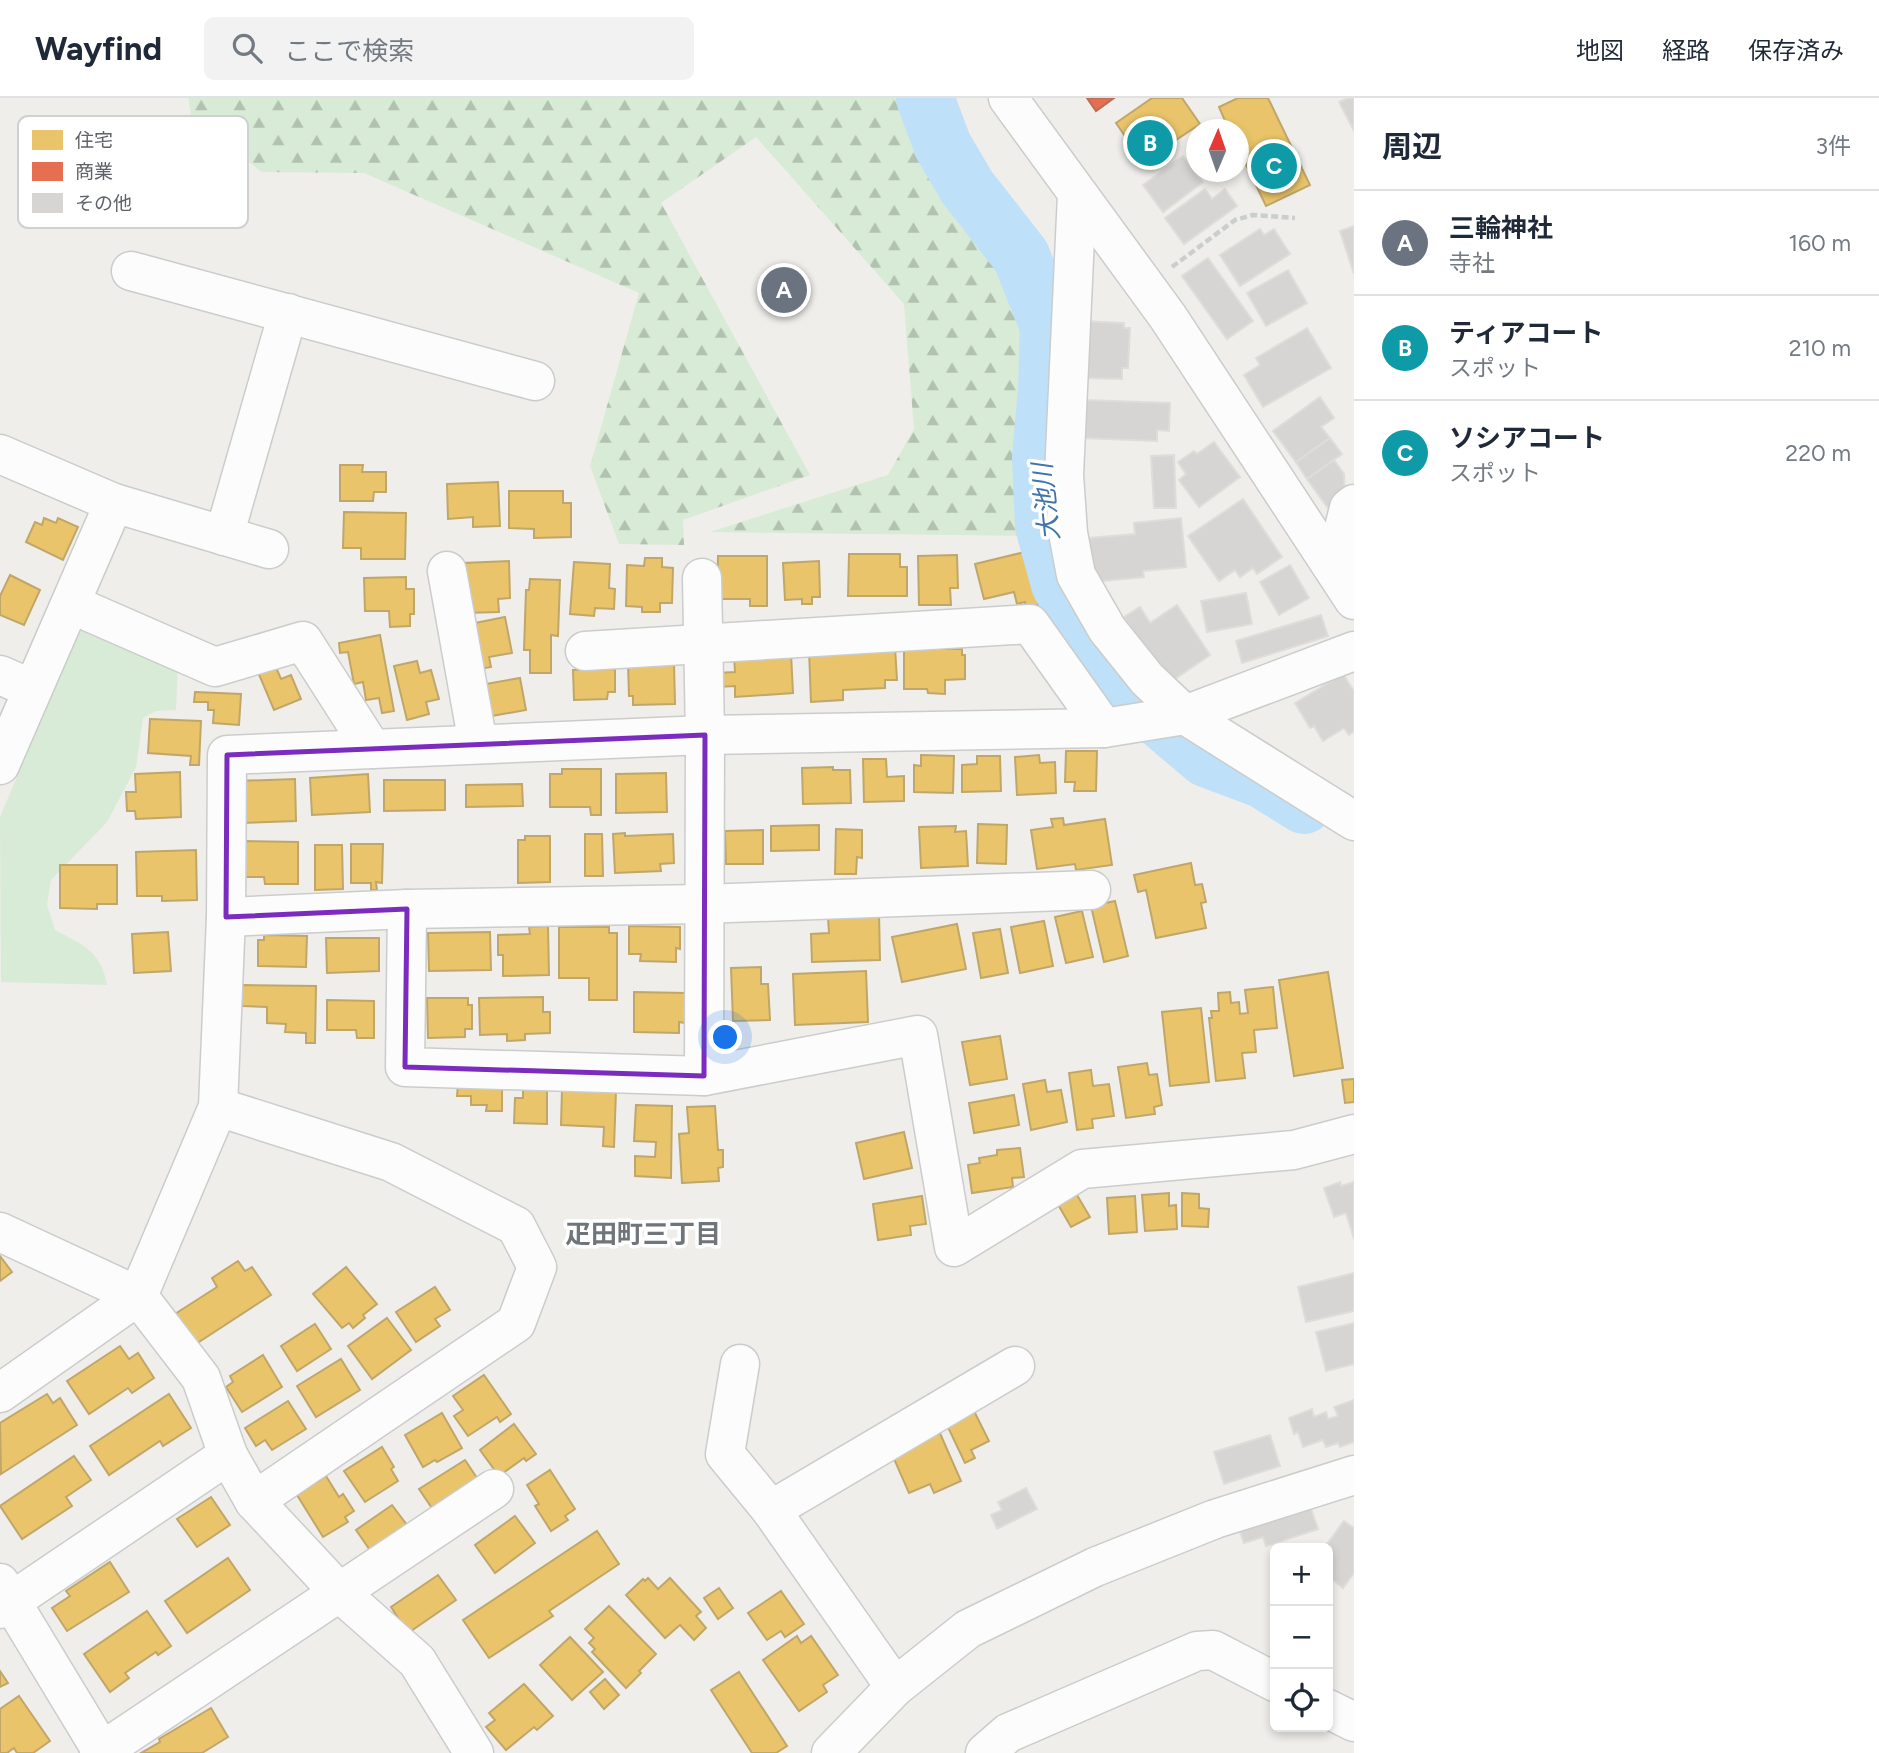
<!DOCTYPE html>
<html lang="ja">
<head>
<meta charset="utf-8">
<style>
	:root { --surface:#fff; --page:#f2f2f3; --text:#1f2937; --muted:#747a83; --line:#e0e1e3; --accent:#2563eb }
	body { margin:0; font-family:Figtree,"Noto Sans JP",sans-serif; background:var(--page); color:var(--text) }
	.controls { position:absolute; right:21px; bottom:21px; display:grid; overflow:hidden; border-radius:10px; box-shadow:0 4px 10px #0003 }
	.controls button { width:63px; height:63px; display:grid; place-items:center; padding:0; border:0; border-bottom:2px solid var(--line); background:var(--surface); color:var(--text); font:35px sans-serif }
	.compass { position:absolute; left:1186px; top:21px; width:63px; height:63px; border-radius:50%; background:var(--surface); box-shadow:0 4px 10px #0003; rotate:2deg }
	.you { position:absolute; left:726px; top:940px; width:24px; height:24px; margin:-18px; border:5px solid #fff; border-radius:50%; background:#1a73e8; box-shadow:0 0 0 10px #1a73e833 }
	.badge { display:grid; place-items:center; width:46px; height:46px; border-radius:50%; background:var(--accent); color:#fff; font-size:23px; font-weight:700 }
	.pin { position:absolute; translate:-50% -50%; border:4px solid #fff; box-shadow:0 2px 7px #0006 }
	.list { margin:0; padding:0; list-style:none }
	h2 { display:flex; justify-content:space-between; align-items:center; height:91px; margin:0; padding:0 28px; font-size:30px }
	h2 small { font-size:23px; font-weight:400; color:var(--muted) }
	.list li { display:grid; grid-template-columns:46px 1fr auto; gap:21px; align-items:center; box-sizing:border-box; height:105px; padding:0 28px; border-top:2px solid var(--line) }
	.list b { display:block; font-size:26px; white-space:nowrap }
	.list p { margin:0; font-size:23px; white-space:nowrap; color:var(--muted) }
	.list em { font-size:23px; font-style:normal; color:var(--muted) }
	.icon { flex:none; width:38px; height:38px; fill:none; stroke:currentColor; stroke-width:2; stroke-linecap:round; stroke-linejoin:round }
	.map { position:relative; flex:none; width:1354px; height:1655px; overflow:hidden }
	header { display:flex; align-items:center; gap:42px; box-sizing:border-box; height:98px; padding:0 35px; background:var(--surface); border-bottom:2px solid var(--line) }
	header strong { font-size:33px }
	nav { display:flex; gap:38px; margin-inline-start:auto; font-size:24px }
	.search { width:490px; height:63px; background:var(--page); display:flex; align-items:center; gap:18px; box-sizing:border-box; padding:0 24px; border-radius:10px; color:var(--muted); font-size:26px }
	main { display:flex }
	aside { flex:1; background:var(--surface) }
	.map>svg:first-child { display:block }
</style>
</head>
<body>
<header>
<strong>Wayfind</strong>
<div class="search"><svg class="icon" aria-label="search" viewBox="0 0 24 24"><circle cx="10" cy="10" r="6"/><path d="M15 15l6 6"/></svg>ここで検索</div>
<nav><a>地図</a><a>経路</a><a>保存済み</a></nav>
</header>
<main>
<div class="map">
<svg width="1354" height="1655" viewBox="0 0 1354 1655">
	<defs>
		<pattern id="forest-firs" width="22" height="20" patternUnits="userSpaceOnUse" patternTransform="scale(1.75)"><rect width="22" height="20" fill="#d8ebd6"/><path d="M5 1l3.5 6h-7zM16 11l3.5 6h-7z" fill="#b2c2b1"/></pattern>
	</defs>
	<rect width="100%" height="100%" fill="#efeeea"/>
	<path fill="#d8ebd6" d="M83 523 178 564 176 612 156 613 143 620 136 669 107 724 51 782 47 807 55 832C83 847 101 853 107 887L1 884 0 719Z"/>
	<path fill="url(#forest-firs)" d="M188 0H908L931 48 1029 218 1030 438 710 434 888 377 914 331 904 206 756 39 661 105 810 377 683 422 684 447 619 446 590 368 639 195 364 75 262 74 192 21Z"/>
	<g fill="#e9c46a" stroke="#c0a769" stroke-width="2">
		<path d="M1152 0H1182L1200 26 1143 64 1116 25Z"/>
		<path d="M1238 0H1268L1310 87 1266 108 1238 50V32H1229L1219 9Z"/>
		<path d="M340 367H363L362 374H386V394H374L373 403H340Z"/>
		<path d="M498 384 500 428 473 429V419L448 421 447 386Z"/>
		<path d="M509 393H563V405H571V439L534 440V431L509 430Z"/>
		<path d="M344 414 406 415 405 461H361V450H343Z"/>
		<path d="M44 420 56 425 58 420 78 429 63 462 26 444 35 424 42 427Z"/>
		<path d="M1029 453 1036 481 1042 479 1048 504 1026 510 1025 504 1017 506 1014 494 984 501 975 466Z"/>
		<path d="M849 456H900V469H907V498H848Z"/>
		<path d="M957 457 958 490H950L951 507H919L918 458Z"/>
		<path d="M718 458H767V508H750V501H717Z"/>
		<path d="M645 460H662V469L673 470 672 505H660V514H642V509L626 508 627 467 644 468Z"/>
		<path d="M509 463 510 500 498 501 499 514 464 515 463 465Z"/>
		<path d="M819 463 820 499H812V506H802V501L785 502 783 465Z"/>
		<path d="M574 464 610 466 609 490 615 491 614 511 595 510 594 518 570 516Z"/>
		<path d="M10 477 40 492 24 527 0 517V498Z"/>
		<path d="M406 479V491H414V516H410V528L390 529 389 513H365L364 480Z"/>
		<path d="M530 481 560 482 558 538 551 537V575H530V552H524L526 492H529Z"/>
		<path d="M505 519 512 555 489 559 491 569 473 572 465 527Z"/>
		<path d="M380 537 394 613 382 615 379 600 366 602 363 584 354 586 348 554 340 555 339 545Z"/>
		<path d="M895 549 897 582H885V590L843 592V602L811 604 809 552Z"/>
		<path d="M904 551H962V557H965V581L945 582V596L928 595 927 591H904Z"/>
		<path d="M791 555 793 595 735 599V588L717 589 716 575 735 574 734 558Z"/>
		<path d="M272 560 281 581 291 577 301 601 274 612 255 567Z"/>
		<path d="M417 563 420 575 431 572 439 601 426 604 429 616 407 622 394 568Z"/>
		<path d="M674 565 675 606 633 607V598H629L628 566Z"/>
		<path d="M615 571V594H608L607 601 574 602 573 572Z"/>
		<path d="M520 580 526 612 486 619 480 587Z"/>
		<path d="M195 594 241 596 239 627 213 625 214 612H208V604H194Z"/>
		<path d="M150 621 201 623 199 667H190L191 658 148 655Z"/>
		<path d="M1066 653H1097L1096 693H1074L1075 684H1065Z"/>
		<path d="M921 657 954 658 953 695 914 694V667L921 668Z"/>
		<path d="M1039 657 1040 665 1055 664 1056 695 1017 697 1015 659Z"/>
		<path d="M977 658H1000L1001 693 962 694V667L977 666Z"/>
		<path d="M863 661H886L887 679 904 678V703L864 704Z"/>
		<path d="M833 669V672H850L851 705 803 706 802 670Z"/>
		<path d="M562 671H601V717H591L590 709H550V676H562Z"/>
		<path d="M180 674 181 719 136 721 135 713H127L126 694H136L135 676Z"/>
		<path d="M666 675 667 714 616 715V676Z"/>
		<path d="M368 676 370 714 312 717 310 680Z"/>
		<path d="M295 681 296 723 239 725 237 683Z"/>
		<path d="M384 682H445V712L384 713Z"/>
		<path d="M522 686 523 708 466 709V687Z"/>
		<path d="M1063 720 1064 727 1105 721 1112 767 1076 772 1075 766 1037 771 1031 732 1053 729 1051 721Z"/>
		<path d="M978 726 1007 727 1006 766 977 765Z"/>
		<path d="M819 727V752L771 753V728Z"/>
		<path d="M956 728 955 734 966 733 968 768 921 770 919 729Z"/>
		<path d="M836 731 862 732V760L857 759 856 776H835Z"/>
		<path d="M763 732V766H726L725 733Z"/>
		<path d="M625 735V738L673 736 674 765 660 766 661 773 615 775 613 736Z"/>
		<path d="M585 736H602L603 778H585Z"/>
		<path d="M525 738H550V784L518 785V742H525Z"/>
		<path d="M240 743 298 744V786H265L264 779H240Z"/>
		<path d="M351 746H383L382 785 376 784 377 792H371V785H351Z"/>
		<path d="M315 747H342L343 791 315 792Z"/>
		<path d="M196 752 197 802 162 803V798H137L136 754Z"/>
		<path d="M1191 765 1195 787 1202 786 1206 804 1201 805 1206 830 1156 840 1146 792 1138 794 1134 777Z"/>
		<path d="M60 767H117V806H97V811L60 810Z"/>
		<path d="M1115 803 1128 858 1104 864 1091 808Z"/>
		<path d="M1082 813 1093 859 1066 865 1055 819Z"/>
		<path d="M879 815 880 862 812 864 811 836 829 835 828 820Z"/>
		<path d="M1044 823 1053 868 1020 875 1011 829Z"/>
		<path d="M957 826 966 871 902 884 892 839Z"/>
		<path d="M548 828 549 877 503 878V857H498V837L530 836 529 829Z"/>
		<path d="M629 828 680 829V851L676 850V864L640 863 641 856H629Z"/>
		<path d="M559 829H609V835H617V902H589V880H559Z"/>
		<path d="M1000 831 1008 875 981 880 973 835Z"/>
		<path d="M168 834 171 873 134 875 132 836Z"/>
		<path d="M490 834 491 872 429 873 428 835Z"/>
		<path d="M264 837 307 838 306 869 258 868V842H264Z"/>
		<path d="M326 840H379V873L327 875Z"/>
		<path d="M761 869V886H768L770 922 733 923 731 870Z"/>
		<path d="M866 873 868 924 795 927 793 876Z"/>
		<path d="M1328 874 1343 970 1294 978 1279 882Z"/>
		<path d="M242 887 316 888 315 945H306V935L285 934 286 926 267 925V909L242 908Z"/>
		<path d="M1273 889 1277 930 1254 932 1256 954 1242 955 1245 980 1216 983 1209 920H1212L1211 913H1219L1218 895 1230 894 1231 905 1239 904 1240 916 1248 915 1245 892Z"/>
		<path d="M634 894 686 895 685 925 679 924V935L634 934Z"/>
		<path d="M543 899V914H550V935L525 936V942L507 943V936L480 937 479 900Z"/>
		<path d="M427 900H468V907H472V931H465V939L428 940Z"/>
		<path d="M327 902 374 903V940H357L356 932H327Z"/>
		<path d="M1201 910 1209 984 1170 988 1162 914Z"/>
		<path d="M1000 938 1007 981 970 987 962 944Z"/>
		<path d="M1147 965 1149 977 1157 976 1162 1007 1154 1009 1155 1016 1126 1020 1118 969Z"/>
		<path d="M1091 972 1093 988 1109 986 1114 1018 1092 1021 1093 1030 1077 1032 1069 975Z"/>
		<path d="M1354 981V1004L1345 1005 1342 982Z"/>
		<path d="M1045 982 1047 994 1061 992 1067 1024 1031 1032 1023 986Z"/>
		<path d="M458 986H502V1013H486L487 1007H471V998H457Z"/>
		<path d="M523 989 547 990V1026L514 1025 515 1000H523Z"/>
		<path d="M562 991 616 993 614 1049 603 1048 604 1029 561 1027Z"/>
		<path d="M1014 997 1019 1027 974 1035 969 1005Z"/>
		<path d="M636 1007 672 1008 671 1080 635 1078V1058L655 1059 656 1044 634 1043Z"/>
		<path d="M715 1008 718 1052H723V1069L718 1070 719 1083 682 1085 679 1036 689 1035 687 1009Z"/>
		<path d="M904 1034 912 1070 864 1081 856 1045Z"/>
		<path d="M1020 1050 1024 1079 1012 1080 1013 1089 972 1095 968 1067 980 1065 979 1060 997 1057V1052Z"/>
		<path d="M1074 1092 1090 1119 1071 1129 1056 1103Z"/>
		<path d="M1169 1095V1108L1176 1107 1177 1131 1145 1133 1142 1097Z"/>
		<path d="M1182 1095 1199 1096V1110L1209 1111 1208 1129 1182 1128Z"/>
		<path d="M922 1098 926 1126 910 1128 911 1137 878 1142 873 1106Z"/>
		<path d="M1135 1098 1137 1134 1109 1136 1107 1100Z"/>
		<path d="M0 1158 12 1174 0 1183Z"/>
		<path d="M238 1163 245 1173 252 1169 271 1197 196 1246 175 1216 217 1189 212 1180Z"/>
		<path d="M346 1169 377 1206 363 1217 365 1220 353 1230 349 1225 342 1230 313 1196Z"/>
		<path d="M435 1189 450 1212 435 1221 440 1228 416 1244 396 1214Z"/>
		<path d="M387 1220 411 1252 372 1281 348 1248Z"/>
		<path d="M315 1226 331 1251 297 1273 281 1248Z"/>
		<path d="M120 1248 129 1261 138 1255 154 1280 132 1295 128 1290 89 1316 67 1283Z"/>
		<path d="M263 1257 282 1289 242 1314 226 1289 233 1284 230 1278Z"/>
		<path d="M341 1261 360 1292 316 1319 297 1288Z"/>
		<path d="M484 1277 511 1316 500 1324 497 1319 468 1338 454 1318 463 1312 453 1298Z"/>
		<path d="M47 1296 53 1305 60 1300 77 1327 1 1376 0 1325Z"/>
		<path d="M169 1296 191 1330 163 1348 160 1343 109 1377 90 1348Z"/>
		<path d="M288 1303 306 1331 272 1352 265 1342 256 1348 245 1330Z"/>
		<path d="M973 1311 989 1343 971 1352 975 1360 965 1365 945 1323Z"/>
		<path d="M442 1315 462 1350 437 1364 435 1362 423 1369 405 1337Z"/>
		<path d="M514 1326 536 1356 526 1363 524 1360 499 1378 480 1352Z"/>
		<path d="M939 1333 961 1383 934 1395 930 1386 909 1395 891 1354Z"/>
		<path d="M382 1349 394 1369 391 1371 398 1383 365 1404 344 1373Z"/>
		<path d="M74 1358 91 1382 66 1399 72 1408 22 1441 0 1408Z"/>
		<path d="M465 1362 481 1386 436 1416 419 1391Z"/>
		<path d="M550 1372 575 1411 565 1418 568 1422 551 1433 535 1408 539 1406 527 1387Z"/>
		<path d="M326 1378 339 1399 343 1396 354 1413 345 1419 348 1424 323 1439 297 1397Z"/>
		<path d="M211 1399 230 1427 197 1449 177 1421Z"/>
		<path d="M392 1407 413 1435 374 1458 356 1432Z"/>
		<path d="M515 1418 535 1445 495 1475 475 1447Z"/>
		<path d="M597 1433 619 1466 549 1513 553 1518 489 1560 463 1522Z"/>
		<path d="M228 1460 250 1492 187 1535 165 1503Z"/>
		<path d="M110 1464 129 1494 67 1533 52 1510 70 1498 66 1493Z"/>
		<path d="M438 1477 456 1502 408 1535 391 1509Z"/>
		<path d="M648 1480 658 1491 670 1480 701 1514 696 1518 706 1530 694 1542 680 1527 665 1540 626 1497 643 1481 645 1483Z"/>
		<path d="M719 1490 733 1510 718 1521 704 1500Z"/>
		<path d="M781 1493 804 1526 785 1539 781 1533 767 1542 748 1515Z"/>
		<path d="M609 1508 656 1556 639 1573 641 1575 626 1590 592 1554 595 1551 589 1545 594 1540 585 1531Z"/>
		<path d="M147 1513 171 1548 158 1557 156 1554 125 1575 129 1580 110 1594 84 1556Z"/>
		<path d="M797 1538 801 1545 811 1538 838 1577 823 1587 827 1594 799 1613 763 1562Z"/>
		<path d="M570 1539 603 1574 572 1602 540 1567Z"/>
		<path d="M0 1573 8 1585 0 1589Z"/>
		<path d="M739 1574 787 1648 776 1655H752L711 1592Z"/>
		<path d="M605 1581 619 1597 604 1611 590 1594Z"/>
		<path d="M524 1586 553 1618 537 1632 534 1629 506 1652 486 1629 495 1622 489 1615Z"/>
		<path d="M19 1598 50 1643 33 1655H17L14 1650 7 1655H0V1611Z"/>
		<path d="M211 1610 228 1639 202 1655H141L160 1644 159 1641Z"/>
	</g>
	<path fill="#e76f51" stroke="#be6b58" stroke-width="2" d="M1087 0H1114L1096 13Z"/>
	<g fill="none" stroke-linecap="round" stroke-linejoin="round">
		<path stroke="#bfe0f9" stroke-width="58" d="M925 0 943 48 967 89 1021 158 1049 228 1047 291 1041 359 1044 428 1060 486 1099 551 1140 604 1206 660 1262 681 1304 707"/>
	</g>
	<g fill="#d6d5d3" stroke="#deddd9" stroke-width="2">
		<path d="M1348 0H1354V33L1339 4Z"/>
		<path d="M1183 58 1203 84 1163 114 1143 87Z"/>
		<path d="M1205 91 1212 101 1225 91 1237 108 1184 146 1165 120Z"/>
		<path d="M1354 128V176L1340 133Z"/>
		<path d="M1260 131 1264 137 1274 131 1290 156 1240 188 1220 157Z"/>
		<path d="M1208 160 1253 223 1227 241 1182 178Z"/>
		<path d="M1288 172 1307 205 1266 228 1247 195Z"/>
		<path d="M1079 223 1124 225V230H1130L1128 270H1122V281L1087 280Z"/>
		<path d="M1307 230 1331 270 1263 309 1244 277 1260 267 1256 260Z"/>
		<path d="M1320 299 1334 320 1321 329 1330 340 1296 364 1273 333Z"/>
		<path d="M1084 302 1170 305 1169 333 1157 332V343L1082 340Z"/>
		<path d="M1330 340 1342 356 1307 381 1296 364Z"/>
		<path d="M1214 344 1240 379 1199 409 1179 382 1186 376 1178 364 1194 353 1197 356Z"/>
		<path d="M1174 357 1176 410H1154L1151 358Z"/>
		<path d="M1334 362 1344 376 1345 402 1330 413 1307 381Z"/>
		<path d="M1243 401 1282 459 1257 476 1253 470 1240 479 1235 472 1219 483 1188 438Z"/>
		<path d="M1181 420 1186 469 1143 473 1144 479 1093 484 1089 440 1135 436 1134 425Z"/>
		<path d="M1290 467 1309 500 1279 517 1260 484Z"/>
		<path d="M1246 495 1252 526 1207 534 1201 503Z"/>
		<path d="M1177 507 1210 557 1169 585 1124 519 1140 509 1150 525Z"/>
		<path d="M1321 517 1328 538 1242 565 1236 543Z"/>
		<path d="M1343 576 1354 593V633L1349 637 1344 630 1323 643 1314 628 1310 630 1295 605Z"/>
		<path d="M1340 1084 1341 1088 1354 1084V1141L1346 1115 1334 1119 1324 1090Z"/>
		<path d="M1354 1175V1213L1306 1224 1298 1189Z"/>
		<path d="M1354 1225V1266L1326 1273 1316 1234Z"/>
		<path d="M1354 1302V1344L1340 1349 1338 1345 1326 1349 1323 1342 1303 1349 1298 1334 1294 1336 1289 1320 1312 1311 1314 1319 1326 1314 1328 1321 1338 1318 1334 1309Z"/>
		<path d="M1270 1337 1280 1368 1224 1386 1214 1354Z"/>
		<path d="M1026 1390 1037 1411 997 1431 991 1417 1002 1412 998 1404Z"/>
		<path d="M1308 1402 1318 1431 1266 1448 1263 1439 1244 1445 1237 1426Z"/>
		<path d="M1344 1423 1354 1430V1475L1343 1490 1328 1478V1450H1324Z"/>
	</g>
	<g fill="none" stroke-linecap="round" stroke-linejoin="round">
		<defs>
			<g id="minor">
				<path d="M1008 0 1168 219 1354 502"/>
				<path d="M1077 96 1064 377 1068 435 1076 477 1107 531 1147 581 1185 617 1354 723"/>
				<path d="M131 173 535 283"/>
				<path d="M0 356 114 405 0 667"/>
				<path d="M114 405 269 451"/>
				<path d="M224 438 288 215"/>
				<path d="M1334 471 1349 410 1354 406"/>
				<path d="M447 473 478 646"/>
				<path d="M702 480 705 637 704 978"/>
				<path d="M71 506 215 569 303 543 372 651"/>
				<path d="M585 553 1030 526 1104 630"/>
				<path d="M0 577 32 591"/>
				<path d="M407 811 405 969 704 978 918 937 954 1149 1082 1071 1294 1052 1354 1036"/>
				<path d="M226 819 407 811 703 806 1091 792"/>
				<path d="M218 1009 391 1064 516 1128 537 1169 516 1225 254 1403"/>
				<path d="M0 1134 138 1198 201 1280 228 1357 254 1403 340 1495 417 1563 474 1655"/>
				<path d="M740 1266 725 1356 771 1412 895 1589"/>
				<path d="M0 1295 138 1198 218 1009 226 819 227 657 705 637 1104 630 1185 617 1354 553"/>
				<path d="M771 1412 1015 1268"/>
				<path d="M0 1485 103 1655"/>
				<path d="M0 1511 228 1357"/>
				<path d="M1328 1611 1354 1624"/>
				<path d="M99 1655 494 1391"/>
				<path d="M831 1655 895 1589 968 1531 1095 1469 1215 1421 1354 1377"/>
				<path d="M985 1655 1008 1635 1197 1553 1213 1552 1275 1584"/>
			</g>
		</defs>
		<use href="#minor" stroke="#cbcccc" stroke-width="41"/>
		<path stroke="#cacfcc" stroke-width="4.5" stroke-dasharray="7 3.5" stroke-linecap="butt" d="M1172 169 1235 122 1253 117 1295 120"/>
		<use href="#minor" stroke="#fdfcfc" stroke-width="38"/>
	</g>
	<path fill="none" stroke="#7b2cbf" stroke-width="5" stroke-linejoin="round" d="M705 637 704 978 405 969 407 811 226 819 227 657Z"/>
	<g text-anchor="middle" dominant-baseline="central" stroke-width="7" stroke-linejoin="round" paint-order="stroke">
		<g font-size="26" font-style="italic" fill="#4174aa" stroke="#fff">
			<text transform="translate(1046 404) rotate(-96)">大池川</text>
		</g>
		<g font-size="26" font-weight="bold" fill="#70757a" stroke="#fff">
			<text x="643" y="1136">疋田町三丁目</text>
		</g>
	</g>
	<rect x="18" y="18" width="230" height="112" rx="10" fill="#fff" stroke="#cfd0d2" stroke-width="2"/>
	<rect x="32" y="32" width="31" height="20" fill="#e9c46a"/>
	<rect x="32" y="64" width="31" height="19" fill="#e76f51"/>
	<rect x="32" y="95" width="31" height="20" fill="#d6d5d3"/>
	<g font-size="19" fill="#5f6368">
		<text x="75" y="49">住宅</text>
		<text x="75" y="80">商業</text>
		<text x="75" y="112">その他</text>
	</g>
</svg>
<div class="controls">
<button>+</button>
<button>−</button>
<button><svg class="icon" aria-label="locate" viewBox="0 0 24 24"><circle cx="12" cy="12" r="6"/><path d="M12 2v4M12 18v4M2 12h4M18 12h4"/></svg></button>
</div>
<svg class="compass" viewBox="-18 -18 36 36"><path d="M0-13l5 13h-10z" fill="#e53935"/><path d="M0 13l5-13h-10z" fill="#747a83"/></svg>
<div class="you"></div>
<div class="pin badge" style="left:784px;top:192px;background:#6b7280">A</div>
<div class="pin badge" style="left:1150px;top:45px;background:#0f9aa8">B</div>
<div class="pin badge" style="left:1274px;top:68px;background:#0f9aa8">C</div>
</div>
<aside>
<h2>周辺<small>3件</small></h2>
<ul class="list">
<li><span class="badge" style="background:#6b7280">A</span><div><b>三輪神社</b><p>寺社</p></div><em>160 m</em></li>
<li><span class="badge" style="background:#0f9aa8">B</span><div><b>ティアコート</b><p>スポット</p></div><em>210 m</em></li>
<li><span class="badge" style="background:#0f9aa8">C</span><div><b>ソシアコート</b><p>スポット</p></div><em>220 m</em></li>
</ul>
</aside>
</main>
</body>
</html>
